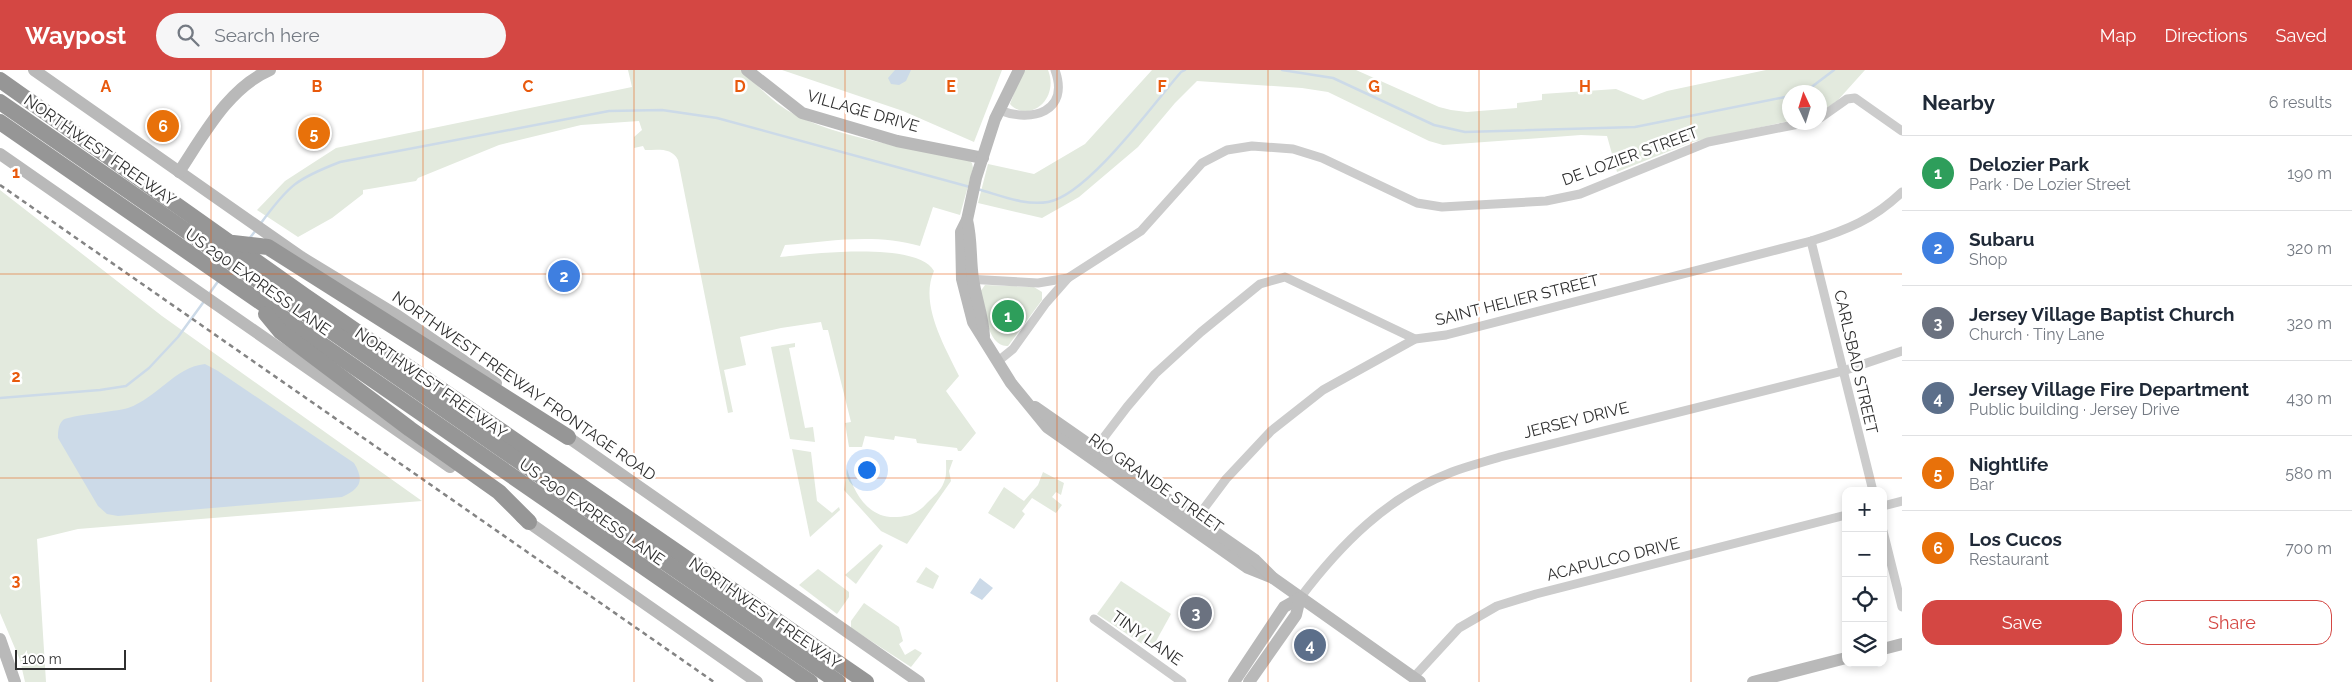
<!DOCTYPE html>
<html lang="en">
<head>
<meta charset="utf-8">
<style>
	:root { --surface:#fff; --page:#f6f6f7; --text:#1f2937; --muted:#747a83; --line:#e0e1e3; --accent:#d44743 }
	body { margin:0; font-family:Raleway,sans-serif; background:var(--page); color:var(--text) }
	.controls { position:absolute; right:15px; bottom:15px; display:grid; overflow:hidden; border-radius:10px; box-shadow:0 2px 8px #0003 }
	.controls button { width:45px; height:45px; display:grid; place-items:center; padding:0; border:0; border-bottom:1px solid var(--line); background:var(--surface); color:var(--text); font:25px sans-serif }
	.compass { position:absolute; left:1782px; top:15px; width:45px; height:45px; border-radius:50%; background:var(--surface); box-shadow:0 2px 8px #0003; rotate:356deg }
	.scale { position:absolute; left:15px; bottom:12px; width:111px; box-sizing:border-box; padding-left:5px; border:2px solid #2f2f2f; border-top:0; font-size:14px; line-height:18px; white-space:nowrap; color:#2f2f2f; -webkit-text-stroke:4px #fff; paint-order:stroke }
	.you { position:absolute; left:866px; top:399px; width:18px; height:18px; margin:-12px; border:4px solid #fff; border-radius:50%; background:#1a73e8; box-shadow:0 0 0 8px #1a73e833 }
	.badge { display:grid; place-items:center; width:32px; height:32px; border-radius:50%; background:var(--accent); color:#fff; font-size:16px; font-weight:700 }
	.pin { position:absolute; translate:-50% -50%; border:2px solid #fff; box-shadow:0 1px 5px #0006 }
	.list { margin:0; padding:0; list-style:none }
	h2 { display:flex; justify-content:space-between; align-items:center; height:65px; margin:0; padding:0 20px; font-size:21px }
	h2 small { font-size:16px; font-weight:400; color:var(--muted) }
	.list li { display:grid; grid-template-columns:32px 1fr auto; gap:15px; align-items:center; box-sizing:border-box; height:75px; padding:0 20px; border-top:1px solid var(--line) }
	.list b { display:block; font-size:19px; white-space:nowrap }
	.list p { margin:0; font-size:16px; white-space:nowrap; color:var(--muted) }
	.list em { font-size:16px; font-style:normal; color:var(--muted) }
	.actions { display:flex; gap:10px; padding:15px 20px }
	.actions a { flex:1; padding:11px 0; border:1px solid var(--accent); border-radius:15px; text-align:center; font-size:18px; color:var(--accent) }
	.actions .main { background:var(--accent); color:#fff }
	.icon { flex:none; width:28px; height:28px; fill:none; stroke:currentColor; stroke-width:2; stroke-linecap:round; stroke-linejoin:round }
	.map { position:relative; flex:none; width:1902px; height:612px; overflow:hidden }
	header { display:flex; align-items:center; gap:30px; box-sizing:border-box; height:70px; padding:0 25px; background:var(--accent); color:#fff }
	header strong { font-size:24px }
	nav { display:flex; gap:28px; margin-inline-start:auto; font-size:18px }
	.search { width:350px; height:45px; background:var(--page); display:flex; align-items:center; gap:12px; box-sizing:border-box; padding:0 18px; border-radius:28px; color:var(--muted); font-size:19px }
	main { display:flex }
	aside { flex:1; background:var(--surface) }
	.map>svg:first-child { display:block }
</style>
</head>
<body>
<header>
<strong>Waypost</strong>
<div class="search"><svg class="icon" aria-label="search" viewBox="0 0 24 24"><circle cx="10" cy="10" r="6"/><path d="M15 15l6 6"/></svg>Search here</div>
<nav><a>Map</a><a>Directions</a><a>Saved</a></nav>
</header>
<main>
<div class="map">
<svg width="1902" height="612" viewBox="0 0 1902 612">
	<rect width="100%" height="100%" fill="#fff"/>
	<g fill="#e3eade">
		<path d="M628 0H741C753 11 765 24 778 34 822 67 913 78 968 89L972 93 973 98 960 145 933 137 920 176C875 163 830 171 785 175L780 187C810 184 918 171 934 201 919 234 945 277 959 306L946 321 976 363 961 381H958L957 378 917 373 916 369 895 366 894 370 865 366 862 377H849L845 353 851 352 828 260H823L821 252 781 258 740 267 746 295 724 300 733 342 728 343 678 90C672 77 657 80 645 80L643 76 634 78V67L642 60 639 51 581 55 499 75 418 108 416 111 363 120V124L332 148 298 167 257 140 285 111 336 78 632 17Z"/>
		<path d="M782 0H1002L974 72 903 41Z"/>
		<path d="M1023 0H1048C1060 30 1028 54 1010 34Z"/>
		<path d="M1152 0H1356L1439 37 1451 40 1467 42 1517 38V33L1542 30V24L1616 19 1643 30 1667 21 1766 0H1865L1838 30 1820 43V22H1790L1789 51 1692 72 1617 102 1607 66 1581 65 1443 75 1429 71 1328 22 1302 18 1197 11 1175 33 1138 77 1079 127 1042 148 978 133 988 94 1034 104 1085 74Z"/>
		<path d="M0 120 162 246 422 431 78 459 37 469 46 612H25L20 590 0 543Z"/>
		<path d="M985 215 1034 217 1042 222V230L1008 276C988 278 983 237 980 222Z"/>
		<path d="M795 273V277L789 278 805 358 813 357 815 372 790 369 771 277Z"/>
		<path d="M792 379 811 382 817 431 832 443 839 437 840 440 810 467Z"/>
		<path d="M946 390H953L949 401 951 411 907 474 881 461 844 420 847 399C854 423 868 449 897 447 911 446 918 443 927 433 933 427 941 421 944 412 947 406 946 397 946 390Z"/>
		<path d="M1043 402 1064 413 1061 425 1056 422 1052 427 1062 435 1056 443 1032 428 1022 441 1025 444 1014 459 988 443 1004 417 1024 431 1038 415Z"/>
		<path d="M880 474 883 476 856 514 845 505Z"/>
		<path d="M926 497 939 506 933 519 916 512Z"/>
		<path d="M818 499 849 522V527L837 544 799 515Z"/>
		<path d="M1121 511 1171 544 1151 580 1097 544Z"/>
		<path d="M864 533 899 557 903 571 899 574 905 585 915 579 922 583 911 597 851 558V551Z"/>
	</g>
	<g fill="#ccdae8">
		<path d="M895 0H911L906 11 899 15 891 14 888 8Z"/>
		<path d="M205 294 218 301 354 393C365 411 360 419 342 427L118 446 107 444 98 436 58 368C58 362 58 355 63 350 70 345 115 342 128 338 157 328 175 297 205 294Z"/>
		<path d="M980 508 993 518 982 530 970 523Z"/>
	</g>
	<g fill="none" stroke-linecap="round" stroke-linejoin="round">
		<g stroke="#ccdae8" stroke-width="2.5">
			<path d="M1282 0 1333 8 1434 55 1465 62 1635 57 1790 26"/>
			<path d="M1805 22 1834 0"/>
			<path d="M977 119C1000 125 1024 136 1048 132 1088 125 1154 33 1181 2L1185 0"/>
			<path d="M261 153C289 115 296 109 340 92L609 41 662 40 717 48 970 117"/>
			<path d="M249 169 256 160"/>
			<path d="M209 224 219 210"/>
			<path d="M0 328 100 320 126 316 149 298 178 267 205 230"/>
		</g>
		<g stroke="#ccc" stroke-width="9">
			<path d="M999 40C1032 53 1070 42 1055 0"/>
			<path d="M1820 48 1847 29 1855 28 1902 61"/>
			<path d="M1811 171 1873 421"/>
			<path d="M967 209 1038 213 1068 208 1141 161 1202 93 1227 80 1252 76 1293 79 1322 88 1417 133 1442 137 1546 131 1580 124 1708 72 1809 52"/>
			<path d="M997 292 1013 279 1046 233 1068 208"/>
			<path d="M1092 383 1127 337 1155 304 1201 262 1260 214 1285 207 1415 269"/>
			<path d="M1883 436 1902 431"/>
			<path d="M1193 453 1226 409 1271 361 1323 320 1415 269 1446 265 1811 171C1847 160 1874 149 1902 122"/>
			<path d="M1883 461 1902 537"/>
			<path d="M1300 528C1340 475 1388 426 1452 402 1468 396 1484 392 1500 387L1843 301 1902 281"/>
			<path d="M1094 549 1182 612"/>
			<path d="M1413 608 1459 558 1497 536 1536 524 1846 445"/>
		</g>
		<g stroke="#b9b9b9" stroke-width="12">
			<path d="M34 0 301 187 398 246 496 313"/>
			<path d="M747 0 802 43 897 71 983 88"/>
			<path d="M1019 0 995 49 976 108 967 150 961 162 962 209 973 252 1011 313 1047 357 1248 498 1273 508"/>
			<path d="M0 84 450 397"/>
			<path d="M179 102C203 66 228 18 270 0"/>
			<path d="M967 150C972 170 970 189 973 209 976 229 983 246 984 266"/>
			<path d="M1035 337 1255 490 1273 508 1420 612"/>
			<path d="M562 363 919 612"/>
			<path d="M521 447 757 612"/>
			<path d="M0 569 15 612"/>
			<path d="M1883 579 1902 574"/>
			<path d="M1234 612 1284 537 1300 528"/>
			<path d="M1249 612 1296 545 1300 528"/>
			<path d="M1753 612 1846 588"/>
		</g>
		<g stroke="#969696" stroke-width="16">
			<path d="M0 10 305 226 866 612"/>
			<path d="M0 32 838 612"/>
			<path d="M0 52 810 612"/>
			<path d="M233 173 268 177 568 367"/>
			<path d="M266 244 280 261 410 359 499 422 529 452"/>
		</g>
		<path stroke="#848484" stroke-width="2.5" stroke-dasharray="5 4" stroke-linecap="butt" d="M0 115 714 612"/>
	</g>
	<path fill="none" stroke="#e8590c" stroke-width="1" stroke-opacity="0.55" d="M211 0V612M423 0V612M634 0V612M845 0V612M1057 0V612M1268 0V612M1479 0V612M1691 0V612M0 204H1902M0 408H1902"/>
	<g text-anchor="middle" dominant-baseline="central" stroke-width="5" stroke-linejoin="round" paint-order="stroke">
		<g font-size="16" fill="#2f2f2f" stroke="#fff">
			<text transform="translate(863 41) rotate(16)">VILLAGE DRIVE</text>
			<text transform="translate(100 80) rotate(35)">NORTHWEST FREEWAY</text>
			<text transform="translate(1630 86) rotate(-20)">DE LOZIER STREET</text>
			<text transform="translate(258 212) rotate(35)">US 290 EXPRESS LANE</text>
			<text transform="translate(1517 230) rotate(-14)">SAINT HELIER STREET</text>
			<text transform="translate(1856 292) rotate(77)">CARLSBAD STREET</text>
			<text transform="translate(431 313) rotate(35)">NORTHWEST FREEWAY</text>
			<text transform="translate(524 316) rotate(35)">NORTHWEST FREEWAY FRONTAGE ROAD</text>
			<text transform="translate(1576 350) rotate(-14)">JERSEY DRIVE</text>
			<text transform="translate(1156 413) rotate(35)">RIO GRANDE STREET</text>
			<text transform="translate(592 442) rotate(35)">US 290 EXPRESS LANE</text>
			<text transform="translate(1613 489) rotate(-14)">ACAPULCO DRIVE</text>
			<text transform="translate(765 543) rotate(35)">NORTHWEST FREEWAY</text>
			<text transform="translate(1147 568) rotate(35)">TINY LANE</text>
		</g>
	</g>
	<g font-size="16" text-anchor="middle" font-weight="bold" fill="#e8590c" stroke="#fff" stroke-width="5" stroke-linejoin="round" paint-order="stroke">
		<text x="106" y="22">A</text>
		<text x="317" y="22">B</text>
		<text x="528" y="22">C</text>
		<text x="740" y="22">D</text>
		<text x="951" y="22">E</text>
		<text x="1162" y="22">F</text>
		<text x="1374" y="22">G</text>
		<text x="1585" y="22">H</text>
		<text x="16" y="108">1</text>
		<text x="16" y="312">2</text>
		<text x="16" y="516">3</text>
	</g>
</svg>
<div class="controls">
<button>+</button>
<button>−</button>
<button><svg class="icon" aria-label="locate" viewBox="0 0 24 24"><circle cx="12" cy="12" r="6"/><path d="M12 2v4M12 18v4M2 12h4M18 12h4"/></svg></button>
<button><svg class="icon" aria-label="layers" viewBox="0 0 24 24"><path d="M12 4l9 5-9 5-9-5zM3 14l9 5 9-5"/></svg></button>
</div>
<svg class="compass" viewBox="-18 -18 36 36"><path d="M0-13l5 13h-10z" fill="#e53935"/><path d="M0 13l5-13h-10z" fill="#747a83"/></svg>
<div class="scale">100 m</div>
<div class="you"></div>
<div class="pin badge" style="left:1008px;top:246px;background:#2e9e5b">1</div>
<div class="pin badge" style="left:564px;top:206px;background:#3f7fe0">2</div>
<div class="pin badge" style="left:1196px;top:543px;background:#6b7280">3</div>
<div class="pin badge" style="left:1310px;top:575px;background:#5c6f8a">4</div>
<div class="pin badge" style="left:314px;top:63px;background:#e8710a">5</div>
<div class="pin badge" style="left:163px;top:56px;background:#e8710a">6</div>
</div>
<aside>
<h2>Nearby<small>6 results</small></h2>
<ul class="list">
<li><span class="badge" style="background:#2e9e5b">1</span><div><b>Delozier Park</b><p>Park · De Lozier Street</p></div><em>190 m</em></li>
<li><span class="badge" style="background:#3f7fe0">2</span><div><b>Subaru</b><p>Shop</p></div><em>320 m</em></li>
<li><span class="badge" style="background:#6b7280">3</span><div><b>Jersey Village Baptist Church</b><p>Church · Tiny Lane</p></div><em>320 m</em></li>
<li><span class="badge" style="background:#5c6f8a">4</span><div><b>Jersey Village Fire Department</b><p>Public building · Jersey Drive</p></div><em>430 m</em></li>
<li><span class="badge" style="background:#e8710a">5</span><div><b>Nightlife</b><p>Bar</p></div><em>580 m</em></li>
<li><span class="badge" style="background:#e8710a">6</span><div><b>Los Cucos</b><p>Restaurant</p></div><em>700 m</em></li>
</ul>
<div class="actions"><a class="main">Save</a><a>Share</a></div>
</aside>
</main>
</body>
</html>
